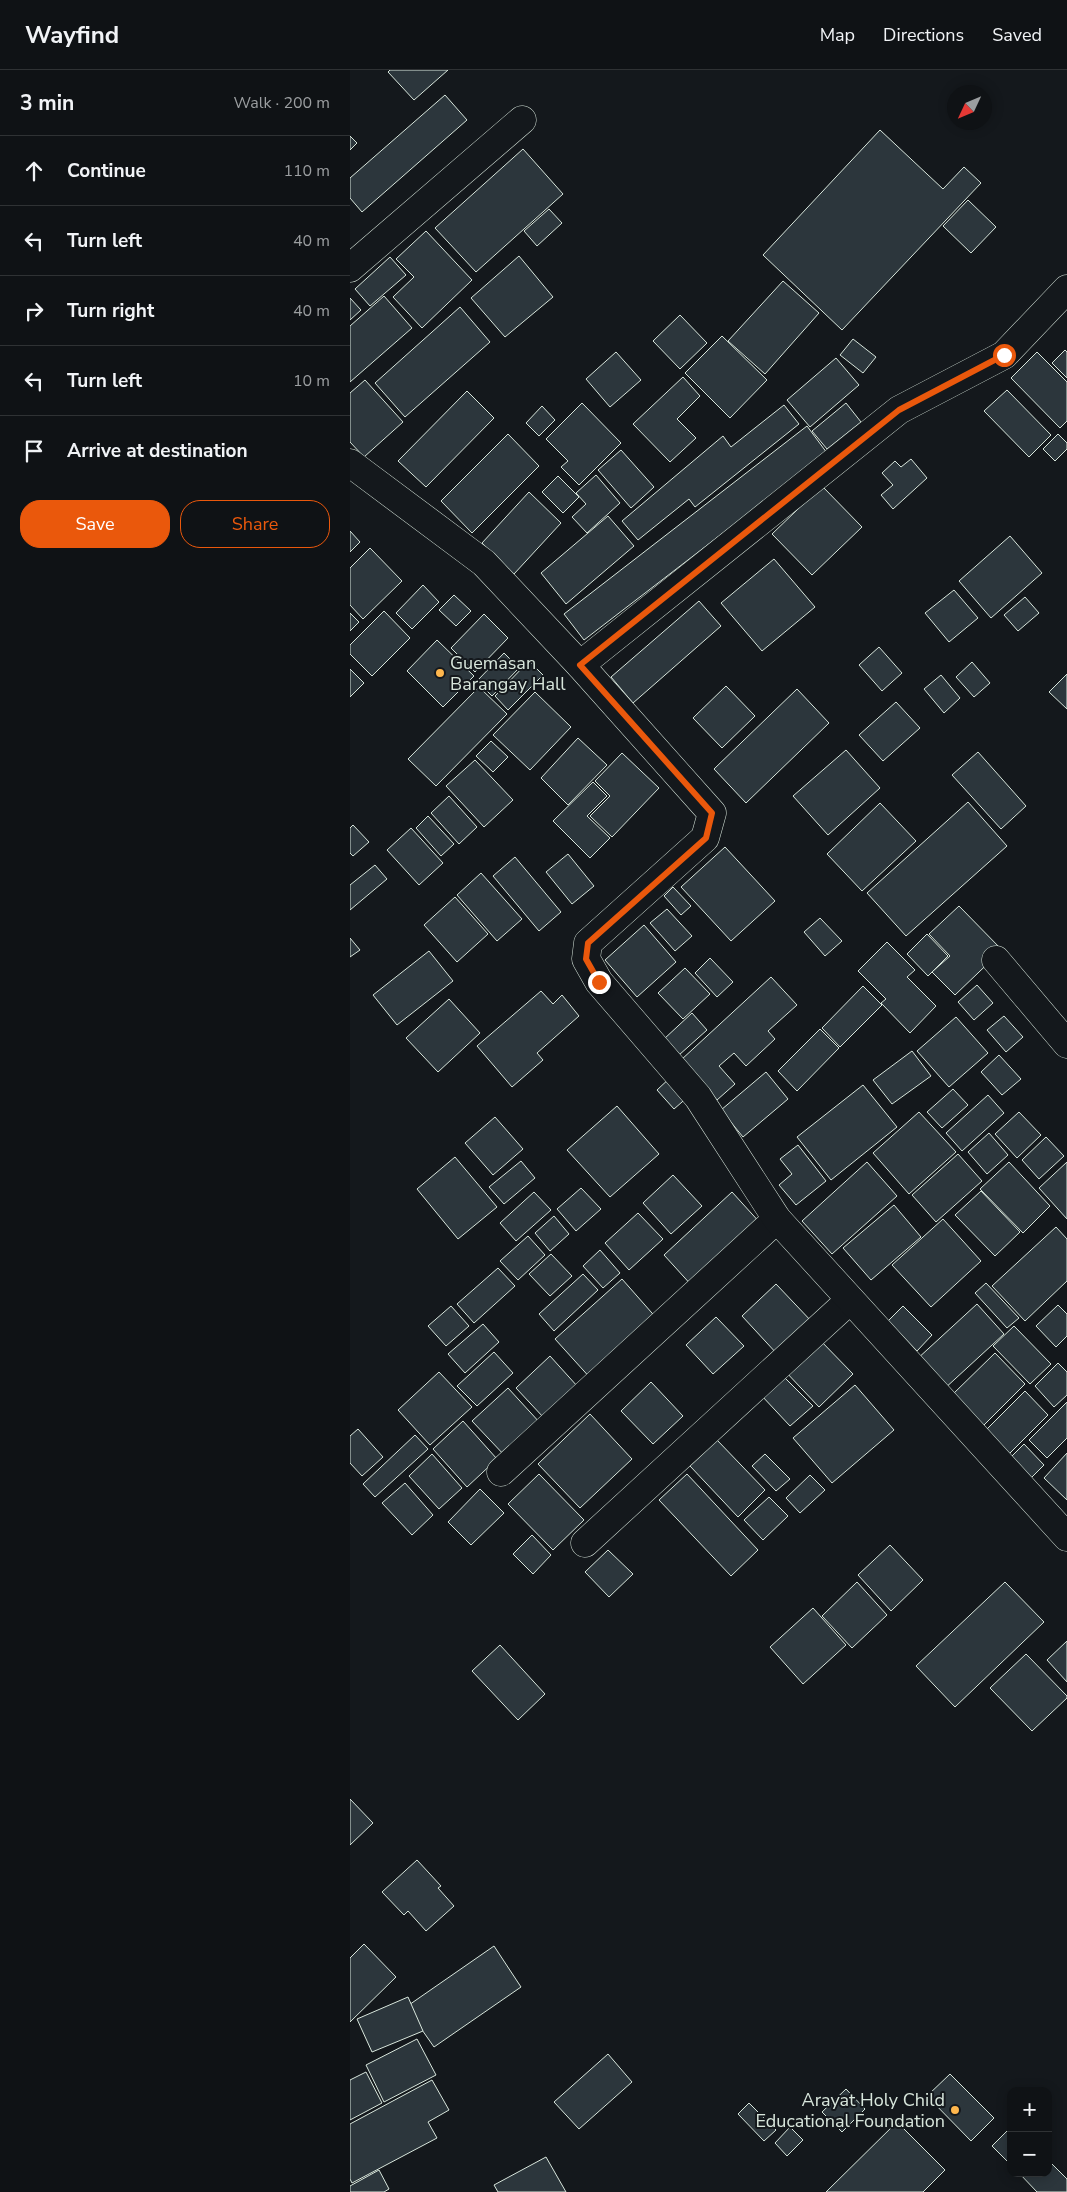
<!DOCTYPE html>
<html lang="en">
<head>
<meta charset="utf-8">
<style>
	:root { --surface:#0f1215; --page:#181b1e; --text:#f1f3f6; --muted:#9b9ea0; --line:#2f3234; --accent:#ea580c }
	body { margin:0; font-family:"Nunito Sans",sans-serif; background:var(--page); color:var(--text) }
	.controls { position:absolute; right:15px; bottom:15px; display:grid; overflow:hidden; border-radius:10px; box-shadow:0 2px 12px #0003 }
	.controls button { width:45px; height:45px; display:grid; place-items:center; padding:0; border:0; border-bottom:1px solid var(--line); background:var(--surface); color:var(--text); font:25px sans-serif }
	.compass { position:absolute; left:597px; top:15px; width:45px; height:45px; border-radius:50%; background:var(--surface); box-shadow:0 2px 12px #0003; rotate:226deg }
	.stop { position:absolute; width:15px; height:15px; margin:-11px; border:4px solid #ea580c; border-radius:50%; background:#fff }
	.stop.end { background:#ea580c; border-color:#fff; box-shadow:0 1px 5px #0008 }
	.list { margin:0; padding:0; list-style:none }
	h2 { display:flex; justify-content:space-between; align-items:center; height:65px; margin:0; padding:0 20px; font-size:21px }
	h2 small { font-size:16px; font-weight:400; color:var(--muted) }
	.list li { display:grid; grid-template-columns:32px 1fr auto; gap:15px; align-items:center; box-sizing:border-box; height:70px; padding:0 20px; border-top:1px solid var(--line) }
	.list b { display:block; font-size:19px; white-space:nowrap }
	.list em { font-size:16px; font-style:normal; color:var(--muted) }
	.actions { display:flex; gap:10px; padding:15px 20px }
	.actions a { flex:1; padding:11px 0; border:1px solid var(--accent); border-radius:20px; text-align:center; font-size:18px; color:var(--accent) }
	.actions .main { background:var(--accent); color:#fff }
	.icon { flex:none; width:28px; height:28px; fill:none; stroke:currentColor; stroke-width:2; stroke-linecap:round; stroke-linejoin:round }
	.map { position:relative; flex:none; width:717px; height:2122px; overflow:hidden }
	header { display:flex; align-items:center; gap:30px; box-sizing:border-box; height:70px; padding:0 25px; background:var(--surface); border-bottom:1px solid var(--line) }
	header strong { font-size:24px }
	nav { display:flex; gap:28px; margin-inline-start:auto; font-size:18px }
	main { display:flex }
	aside { flex:1; background:var(--surface) }
	.map>svg:first-child { display:block }
</style>
</head>
<body>
<header>
<strong>Wayfind</strong>
<nav><a>Map</a><a>Directions</a><a>Saved</a></nav>
</header>
<main>
<aside>
<h2>3 min<small>Walk · 200 m</small></h2>
<ul class="list">
<li><svg class="icon" aria-label="ahead" viewBox="0 0 24 24"><path d="M12 20V5M6 11l6-6 6 6"/></svg><div><b>Continue</b></div><em>110 m</em></li>
<li><svg class="icon" aria-label="left" viewBox="0 0 24 24"><path d="M17 20v-9H6M10 6l-5 5 5 5"/></svg><div><b>Turn left</b></div><em>40 m</em></li>
<li><svg class="icon" aria-label="right" viewBox="0 0 24 24"><path d="M7 20v-9h11M14 6l5 5-5 5"/></svg><div><b>Turn right</b></div><em>40 m</em></li>
<li><svg class="icon" aria-label="left" viewBox="0 0 24 24"><path d="M17 20v-9H6M10 6l-5 5 5 5"/></svg><div><b>Turn left</b></div><em>10 m</em></li>
<li><svg class="icon" aria-label="arrive" viewBox="0 0 24 24"><path d="M6 21V4h12l-3 4 3 4H6"/></svg><div><b>Arrive at destination</b></div></li>
</ul>
<div class="actions"><a class="main">Save</a><a>Share</a></div>
</aside>
<div class="map">
<svg width="717" height="2122" viewBox="0 0 717 2122">
	<rect width="100%" height="100%" fill="#14181c"/>
	<g fill="#2c363c" stroke="#d8e6dc">
		<path d="M40 0H98L64 30 38 2Z"/>
		<path d="M95 25 117 50 12 142 0 128V108Z"/>
		<path d="M530 60 593 119 614 97 631 113 492 260 413 185Z"/>
		<path d="M0 66 7 73 0 80Z"/>
		<path d="M173 79 213 124 126 202 85 158Z"/>
		<path d="M618 130 646 157 621 183 593 156Z"/>
		<path d="M199 139 212 153 187 176 174 161Z"/>
		<path d="M76 161 122 210 72 258 43 227 64 207 46 189Z"/>
		<path d="M169 186 203 227 155 267 121 228Z"/>
		<path d="M40 187 56 205 20 236 5 219Z"/>
		<path d="M433 211 469 243 415 304 378 271Z"/>
		<path d="M34 226 62 258 0 312V256Z"/>
		<path d="M0 228 11 240 0 250Z"/>
		<path d="M110 237 140 272 55 347 25 313Z"/>
		<path d="M330 245 357 273 330 299 303 271Z"/>
		<path d="M372 266 417 310 380 348 335 303Z"/>
		<path d="M503 269 526 287 513 303 490 285Z"/>
		<path d="M715 280 717 282V308L702 293Z"/>
		<path d="M266 282 291 310 260 337 236 309Z"/>
		<path d="M687 282 717 312V351L710 358 661 308Z"/>
		<path d="M486 288 509 315 460 357 437 330Z"/>
		<path d="M333 307 350 326 327 349 346 368 320 392 283 354Z"/>
		<path d="M15 310 53 352 14 387 0 372V323Z"/>
		<path d="M657 320 701 365 679 387 634 341Z"/>
		<path d="M117 321 144 348 76 417 48 391Z"/>
		<path d="M232 333 271 373 229 415 211 397 218 391 196 369Z"/>
		<path d="M496 333 511 352 477 379 462 361Z"/>
		<path d="M434 335 449 354 345 437 339 429 288 470 272 451 373 366 381 377Z"/>
		<path d="M192 336 205 350 189 366 176 353Z"/>
		<path d="M457 356 477 383 234 570 214 544Z"/>
		<path d="M158 364 189 396 122 463 91 431Z"/>
		<path d="M708 364 717 373V379L705 391 693 379Z"/>
		<path d="M271 380 304 417 281 438 248 400Z"/>
		<path d="M561 389 577 408 543 439 531 425 543 415 532 403 545 391 551 397Z"/>
		<path d="M246 405 270 433 237 463 222 447 236 434 226 423Z"/>
		<path d="M208 406 229 427 213 443 192 422Z"/>
		<path d="M472 416 512 457 462 505 422 464Z"/>
		<path d="M179 422 211 453 164 504 132 473Z"/>
		<path d="M258 446 284 476 216 534 191 503Z"/>
		<path d="M0 461 10 472 0 482Z"/>
		<path d="M660 466 692 503 641 548 609 511Z"/>
		<path d="M20 478 52 511 13 549 0 535V498Z"/>
		<path d="M424 489 465 537 412 581 371 533Z"/>
		<path d="M73 515 89 532 62 559 46 543Z"/>
		<path d="M604 520 628 548 599 572 575 543Z"/>
		<path d="M104 525 121 541 106 556 89 540Z"/>
		<path d="M675 527 689 543 668 561 654 545Z"/>
		<path d="M349 531 371 556 283 633 261 607Z"/>
		<path d="M34 541 60 568 22 606 0 584V575Z"/>
		<path d="M0 543 9 552 0 561Z"/>
		<path d="M134 544 158 568 125 602 101 578Z"/>
		<path d="M87 570 124 606 93 637 57 601Z"/>
		<path d="M529 577 552 603 532 621 509 595Z"/>
		<path d="M154 583 169 598 142 626 127 611Z"/>
		<path d="M179 591 193 605 158 640 145 626Z"/>
		<path d="M622 592 640 613 624 627 606 607Z"/>
		<path d="M0 599 14 613 0 627Z"/>
		<path d="M717 604V639L699 622Z"/>
		<path d="M591 605 610 628 594 643 574 619Z"/>
		<path d="M376 616 405 646 372 678 343 648Z"/>
		<path d="M129 617 157 644 86 716 58 689Z"/>
		<path d="M447 619 479 653 396 733 364 699Z"/>
		<path d="M185 622 221 657 180 700 143 665Z"/>
		<path d="M546 632 570 658 533 691 509 665Z"/>
		<path d="M228 668 257 695 218 735 191 708Z"/>
		<path d="M141 671 158 687 143 702 126 686Z"/>
		<path d="M496 680 530 718 478 765 443 726Z"/>
		<path d="M628 682 676 736 651 759 602 705Z"/>
		<path d="M272 683 309 718 262 767 240 746 260 726 245 711Z"/>
		<path d="M125 690 163 730 134 757 96 716Z"/>
		<path d="M243 712 257 726 237 746 260 768 240 788 203 751Z"/>
		<path d="M99 726 127 757 109 774 81 743Z"/>
		<path d="M618 732 657 776 556 866 517 823Z"/>
		<path d="M530 733 566 771 512 821 477 784Z"/>
		<path d="M78 746 104 774 91 786 66 758Z"/>
		<path d="M3 755 19 772 3 786 0 783V758Z"/>
		<path d="M61 758 93 793 69 815 37 780Z"/>
		<path d="M375 777 425 831 381 871 331 817Z"/>
		<path d="M218 784 244 816 222 834 196 802Z"/>
		<path d="M165 787 211 842 189 861 143 806Z"/>
		<path d="M25 795 37 809 0 840V815Z"/>
		<path d="M131 803 172 849 147 871 107 825Z"/>
		<path d="M323 817 341 836 331 845 314 826Z"/>
		<path d="M105 827 138 864 107 892 74 855Z"/>
		<path d="M609 836 652 880 605 925 582 902 600 886 579 864Z"/>
		<path d="M317 839 342 866 325 881 300 853Z"/>
		<path d="M470 848 492 871 475 886 454 862Z"/>
		<path d="M294 855 326 892 287 927 255 890Z"/>
		<path d="M577 864 598 886 578 906 557 884Z"/>
		<path d="M0 868 10 880 0 887Z"/>
		<path d="M537 872 565 900 557 907 586 936 560 963 531 933 536 929 508 901Z"/>
		<path d="M79 881 103 911 47 955 23 925Z"/>
		<path d="M360 888 383 912 367 927 345 903Z"/>
		<path d="M335 898 360 924 333 949 308 923Z"/>
		<path d="M421 907 447 935 418 961 425 969 396 996 384 983 369 996 385 1014 367 1030 331 990Z"/>
		<path d="M627 915 643 933 624 950 608 932Z"/>
		<path d="M513 916 532 935 490 977 472 958Z"/>
		<path d="M191 921 203 934 212 925 229 946 187 983 193 990 162 1017 127 976Z"/>
		<path d="M99 929 130 963 88 1002 56 968Z"/>
		<path d="M342 943 357 960 329 985 314 969Z"/>
		<path d="M654 946 673 967 656 982 637 960Z"/>
		<path d="M606 947 638 983 599 1017 567 981Z"/>
		<path d="M470 959 489 978 447 1021 428 1001Z"/>
		<path d="M562 981 581 1006 542 1034 523 1010Z"/>
		<path d="M649 985 671 1009 652 1025 631 1002Z"/>
		<path d="M416 1002 438 1029 393 1067 371 1040Z"/>
		<path d="M322 1006 340 1025 324 1039 307 1020Z"/>
		<path d="M513 1015 547 1057 481 1110 447 1067Z"/>
		<path d="M603 1019 618 1035 592 1058 577 1042Z"/>
		<path d="M638 1025 654 1043 612 1081 596 1063Z"/>
		<path d="M267 1036 309 1084 260 1127 217 1080Z"/>
		<path d="M569 1042 606 1082 559 1124 523 1083Z"/>
		<path d="M669 1042 691 1065 667 1088 645 1064Z"/>
		<path d="M145 1047 173 1079 143 1105 115 1073Z"/>
		<path d="M639 1063 658 1085 637 1104 618 1082Z"/>
		<path d="M696 1067 714 1086 689 1109 672 1090Z"/>
		<path d="M448 1075 476 1111 446 1135 429 1115 442 1104 430 1089Z"/>
		<path d="M608 1084 632 1111 586 1152 562 1125Z"/>
		<path d="M105 1087 147 1137 108 1169 67 1119Z"/>
		<path d="M171 1091 185 1108 154 1134 139 1117Z"/>
		<path d="M517 1092 547 1126 482 1184 452 1151Z"/>
		<path d="M659 1092 700 1136 673 1163 630 1119Z"/>
		<path d="M717 1092V1149L689 1118Z"/>
		<path d="M323 1105 352 1136 321 1164 293 1133Z"/>
		<path d="M231 1118 251 1139 226 1161 207 1139Z"/>
		<path d="M631 1121 670 1162 645 1186 605 1145Z"/>
		<path d="M184 1122 201 1140 166 1171 150 1153Z"/>
		<path d="M382 1122 412 1155 344 1218 314 1185Z"/>
		<path d="M544 1135 571 1167 521 1210 493 1178Z"/>
		<path d="M288 1143 313 1169 279 1200 255 1173Z"/>
		<path d="M204 1146 219 1164 200 1181 185 1163Z"/>
		<path d="M593 1149 631 1191 581 1237 542 1195Z"/>
		<path d="M706 1157 717 1169V1211L675 1251 642 1216Z"/>
		<path d="M178 1166 195 1185 168 1210 150 1191Z"/>
		<path d="M250 1180 270 1203 253 1218 233 1196Z"/>
		<path d="M201 1184 222 1206 200 1226 179 1204Z"/>
		<path d="M148 1198 165 1216 124 1253 107 1234Z"/>
		<path d="M233 1204 248 1220 204 1261 189 1244Z"/>
		<path d="M272 1209 309 1251 243 1311 205 1269Z"/>
		<path d="M636 1213 669 1248 657 1258 625 1223Z"/>
		<path d="M426 1214 463 1253 428 1285 392 1246Z"/>
		<path d="M627 1234 654 1264 593 1320 566 1290Z"/>
		<path d="M708 1235 717 1244V1266L706 1277 686 1256Z"/>
		<path d="M101 1236 119 1256 96 1276 78 1256Z"/>
		<path d="M553 1236 582 1265 567 1281 538 1251Z"/>
		<path d="M366 1247 394 1276 363 1304 336 1275Z"/>
		<path d="M133 1254 149 1272 115 1303 98 1284Z"/>
		<path d="M664 1256 701 1294 680 1314 643 1276Z"/>
		<path d="M468 1268 503 1304 469 1337 434 1300Z"/>
		<path d="M144 1282 163 1303 127 1336 107 1316Z"/>
		<path d="M645 1283 675 1314 633 1356 602 1325Z"/>
		<path d="M200 1286 228 1317 194 1348 166 1318Z"/>
		<path d="M708 1293 717 1302V1325L704 1337 685 1316Z"/>
		<path d="M89 1302 122 1337 80 1375 48 1340Z"/>
		<path d="M432 1305 463 1336 440 1356 411 1325Z"/>
		<path d="M301 1312 333 1346 303 1374 271 1341Z"/>
		<path d="M505 1315 544 1360 482 1413 443 1368Z"/>
		<path d="M158 1318 191 1354 156 1387 122 1351Z"/>
		<path d="M675 1321 698 1345 659 1384 636 1360Z"/>
		<path d="M717 1332V1368L697 1388 679 1370Z"/>
		<path d="M240 1344 282 1389 230 1438 188 1394Z"/>
		<path d="M113 1351 147 1389 117 1417 83 1379Z"/>
		<path d="M8 1359 33 1387 12 1406 0 1393V1366Z"/>
		<path d="M65 1365 78 1379 25 1427 13 1414Z"/>
		<path d="M367 1370 415 1420 388 1447 340 1396Z"/>
		<path d="M674 1374 694 1395 678 1411 658 1390Z"/>
		<path d="M717 1383V1430L694 1408Z"/>
		<path d="M82 1384 112 1418 89 1439 59 1406Z"/>
		<path d="M415 1384 440 1409 426 1421 402 1396Z"/>
		<path d="M189 1404 234 1450 203 1480 158 1434Z"/>
		<path d="M337 1404 408 1480 381 1506 309 1430Z"/>
		<path d="M460 1405 475 1420 450 1443 436 1428Z"/>
		<path d="M55 1413 83 1445 62 1465 32 1433Z"/>
		<path d="M130 1419 154 1443 121 1475 98 1452Z"/>
		<path d="M419 1427 438 1446 413 1470 394 1450Z"/>
		<path d="M182 1465 201 1485 183 1504 163 1484Z"/>
		<path d="M540 1475 573 1510 541 1541 508 1505Z"/>
		<path d="M258 1480 283 1504 259 1527 235 1502Z"/>
		<path d="M507 1512 537 1545 502 1578 472 1546Z"/>
		<path d="M655 1512 694 1552 605 1637 566 1596Z"/>
		<path d="M463 1538 496 1575 453 1614 420 1577Z"/>
		<path d="M717 1571V1612L697 1590Z"/>
		<path d="M150 1575 195 1624 168 1650 122 1601Z"/>
		<path d="M676 1584 717 1626V1628L682 1661 640 1618Z"/>
		<path d="M0 1729 23 1753 0 1775Z"/>
		<path d="M67 1790 91 1816 88 1818 104 1836 76 1861 58 1841 54 1845 32 1822Z"/>
		<path d="M14 1874 46 1907 0 1952V1888Z"/>
		<path d="M144 1876 171 1917 84 1977 56 1937Z"/>
		<path d="M58 1927 73 1961 22 1982 7 1949Z"/>
		<path d="M67 1969 86 2005 34 2032 16 1995Z"/>
		<path d="M258 1984 282 2012 229 2059 204 2032Z"/>
		<path d="M16 2002 32 2033 0 2050V2010Z"/>
		<path d="M600 2004 644 2048 621 2071 577 2026Z"/>
		<path d="M82 2010 99 2040 78 2052 87 2068 2 2113 0 2109V2054Z"/>
		<path d="M496 2019 515 2039 492 2062 472 2042Z"/>
		<path d="M399 2033 426 2060 414 2071 388 2044Z"/>
		<path d="M547 2052 595 2100 573 2122H476Z"/>
		<path d="M440 2057 453 2070 437 2086 425 2073Z"/>
		<path d="M661 2057V2095L642 2076Z"/>
		<path d="M196 2087 216 2122H148L144 2115Z"/>
		<path d="M698 2090 717 2109V2122H687L669 2103H698Z"/>
		<path d="M29 2100 39 2119 34 2122H0V2116Z"/>
	</g>
	<g fill="none" stroke-linecap="round" stroke-linejoin="round">
		<defs>
			<g id="minor">
				<path d="M0 198 172 50"/>
				<path d="M230 595 549 340 654 285 717 219"/>
				<path d="M646 890 717 974"/>
				<path d="M151 1402 427 1149"/>
				<path d="M235 1473 500 1230"/>
			</g>
			<path id="tertiary" d="M0 393 134 493 230 595 362 743 355 768 238 873 236 889 249 912 348 1027 427 1149 717 1467"/>
		</defs>
		<use href="#minor" stroke="#d8e6dc" stroke-width="29"/>
		<use href="#tertiary" stroke="#d8e6dc" stroke-width="29"/>
		<use href="#minor" stroke="#14181c" stroke-width="28"/>
		<use href="#tertiary" stroke="#14181c" stroke-width="28"/>
	</g>
	<g fill="none" stroke-linecap="round" stroke-linejoin="round">
		<path stroke="#ea580c" stroke-width="6" d="M249 912 236 889 238 873 356 768 362 743 230 595 549 340 654 285"/>
	</g>
	<g fill="#ffb74d" stroke="#14181c" stroke-width="2">
		<circle cx="90" cy="603" r="5"/>
		<circle cx="605" cy="2040" r="5"/>
	</g>
	<g text-anchor="middle" dominant-baseline="central" stroke-width="4" stroke-linejoin="round" paint-order="stroke">
		<g font-size="18" fill="#d8e6dc" stroke="#14181c" text-anchor="start">
			<text x="100" y="593">Guemasan<tspan x="100" dy="21">Barangay Hall</tspan></text>
			<text x="595" y="2030" text-anchor="end">Arayat Holy Child<tspan x="595" dy="21">Educational Foundation</tspan></text>
		</g>
	</g>
</svg>
<div class="controls">
<button>+</button>
<button>−</button>
</div>
<svg class="compass" viewBox="-18 -18 36 36"><path d="M0-13l5 13h-10z" fill="#e53935"/><path d="M0 13l5-13h-10z" fill="#9b9ea0"/></svg>
<div class="stop" style="left:654px;top:285px"></div>
<div class="stop end" style="left:249px;top:912px"></div>
</div>
</main>
</body>
</html>
